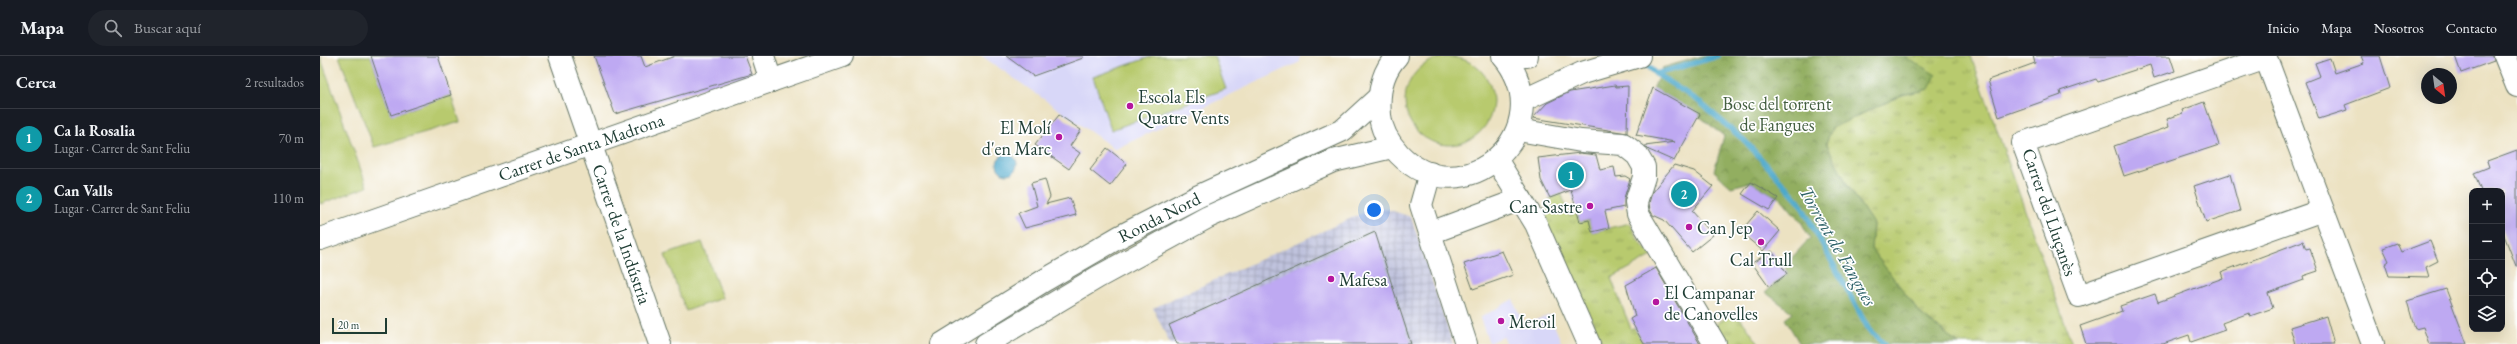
<!DOCTYPE html>
<html lang="es">
<head>
<meta charset="utf-8">
<style>
	:root { --surface:#171b24; --page:#20242c; --text:#f1f3f6; --muted:#9ea1a6; --line:#363941; --accent:#7c3aed }
	body { margin:0; font-family:"EB Garamond",serif; background:var(--page); color:var(--text) }
	.controls { position:absolute; right:12px; bottom:12px; display:grid; overflow:hidden; border-radius:8px; box-shadow:0 4px 16px #0002 }
	.controls button { width:36px; height:36px; display:grid; place-items:center; padding:0; border:0; border-bottom:1px solid var(--line); background:var(--surface); color:var(--text); font:20px sans-serif }
	.compass { position:absolute; left:2101px; top:12px; width:36px; height:36px; border-radius:50%; background:var(--surface); box-shadow:0 4px 16px #0002; rotate:151deg }
	.scale { position:absolute; left:12px; bottom:10px; width:55px; box-sizing:border-box; padding-left:4px; border:2px solid #1f3d34; border-top:0; font-size:11px; line-height:14px; white-space:nowrap; color:#1f3d34; -webkit-text-stroke:3px #fff; paint-order:stroke }
	.you { position:absolute; left:1054px; top:154px; width:14px; height:14px; margin:-10px; border:3px solid #fff; border-radius:50%; background:#1a73e8; box-shadow:0 0 0 6px #1a73e833 }
	.badge { display:grid; place-items:center; width:26px; height:26px; border-radius:50%; background:var(--accent); color:#fff; font-size:13px; font-weight:700 }
	.pin { position:absolute; translate:-50% -50%; border:2px solid #fff; box-shadow:0 1px 4px #0006 }
	.list { margin:0; padding:0; list-style:none }
	h2 { display:flex; justify-content:space-between; align-items:center; height:52px; margin:0; padding:0 16px; font-size:17px }
	h2 small { font-size:13px; font-weight:400; color:var(--muted) }
	.list li { display:grid; grid-template-columns:26px 1fr auto; gap:12px; align-items:center; box-sizing:border-box; height:60px; padding:0 16px; border-top:1px solid var(--line) }
	.list b { display:block; font-size:15px; white-space:nowrap }
	.list p { margin:0; font-size:13px; white-space:nowrap; color:var(--muted) }
	.list em { font-size:13px; font-style:normal; color:var(--muted) }
	.icon { flex:none; width:22px; height:22px; fill:none; stroke:currentColor; stroke-width:2; stroke-linecap:round; stroke-linejoin:round }
	.map { position:relative; flex:none; width:2197px; height:288px; overflow:hidden }
	header { display:flex; align-items:center; gap:24px; box-sizing:border-box; height:56px; padding:0 20px; background:var(--surface); border-bottom:1px solid var(--line) }
	header strong { font-size:19px }
	nav { display:flex; gap:22px; margin-inline-start:auto; font-size:14px }
	.search { width:280px; height:36px; background:var(--page); display:flex; align-items:center; gap:10px; box-sizing:border-box; padding:0 14px; border-radius:22px; color:var(--muted); font-size:15px }
	main { display:flex }
	aside { flex:1; background:var(--surface) }
	.map>svg:first-child { display:block }
</style>
</head>
<body>
<header>
<strong>Mapa</strong>
<div class="search"><svg class="icon" aria-label="search" viewBox="0 0 24 24"><circle cx="10" cy="10" r="6"/><path d="M15 15l6 6"/></svg>Buscar aquí</div>
<nav><a>Inicio</a><a>Mapa</a><a>Nosotros</a><a>Contacto</a></nav>
</header>
<main>
<aside>
<h2>Cerca<small>2 resultados</small></h2>
<ul class="list">
<li><span class="badge" style="background:#0f9aa8">1</span><div><b>Ca la Rosalia</b><p>Lugar · Carrer de Sant Feliu</p></div><em>70 m</em></li>
<li><span class="badge" style="background:#0f9aa8">2</span><div><b>Can Valls</b><p>Lugar · Carrer de Sant Feliu</p></div><em>110 m</em></li>
</ul>
</aside>
<div class="map">
<svg width="2197" height="288" viewBox="0 0 2197 288">
	<defs>
		<pattern id="industrial-grid" width="8" height="8" patternUnits="userSpaceOnUse"><rect width="8" height="8" fill="#bfc2dd"/><path d="M0 4h8M4 0v8" fill="none" stroke="#9b9fb4"/></pattern>
		<pattern id="grass-tufts" width="24" height="20" patternUnits="userSpaceOnUse"><rect width="24" height="20" fill="#b8ca6e"/><path d="M3 7l-1-3M5 7V3M7 7l1-3M15 17l-1-3M17 17v-4M19 17l1-3" fill="none" stroke="#95a55b"/></pattern>
		<pattern id="forest-crowns" width="20" height="18" patternUnits="userSpaceOnUse"><rect width="20" height="18" fill="#92ae61"/><path d="M2 6a3 3 0 1 1 6 0M12 15a3 3 0 1 1 6 0" fill="none" stroke="#778f51"/></pattern>
		<pattern id="water-ripples" width="26" height="14" patternUnits="userSpaceOnUse"><rect width="26" height="14" fill="#4da9cb"/><path d="M2 4q2-2 4 0t4 0M15 11q2-2 4 0t4 0" fill="none" stroke="#3f8ba6"/></pattern>
	</defs>
	<rect width="100%" height="100%" fill="#fff"/>
	<filter id="ink" filterUnits="userSpaceOnUse"><feTurbulence type="fractalNoise" baseFrequency=".025" numOctaves="2"/><feDisplacementMap in="SourceGraphic" scale="8" xChannelSelector="R" yChannelSelector="G"/><feConvolveMatrix kernelMatrix="1 2 1 2 8 2 1 2 1" color-interpolation-filters="sRGB"/></filter>
	<filter id="wash" filterUnits="userSpaceOnUse"><feTurbulence type="fractalNoise" baseFrequency=".012" numOctaves="4" result="noise"/><feDisplacementMap in="SourceGraphic" scale="16" xChannelSelector="R" yChannelSelector="G"/><feGaussianBlur stdDeviation="0.9" result="paint"/><feColorMatrix in="noise" values="0 0 0 0 0 0 0 0 0 0 0 0 0 0 0 0 0 1.4 0 .05"/><feComposite in="paint" operator="in"/></filter>
	<g filter="url(#wash)">
		<rect width="100%" height="100%" fill="#ece2c2"/>
		<g fill="#d8d7f8">
			<path d="M662 0H980V6L795 93Z"/>
			<path d="M1193 243 1203 268 1230 259 1242 288H1187L1183 280 1169 287 1160 262Z"/>
		</g>
		<path fill="url(#industrial-grid)" d="M1058 150 1091 161 1133 288H850L833 252Z"/>
		<g fill="url(#grass-tufts)" stroke="#6c8451">
			<path d="M1584 0H1651L1752 288H1639L1601 258 1551 193 1553 168 1527 128 1506 87 1512 72 1582 39 1609 33 1594 7Z"/>
			<path d="M1241 137 1250 160 1257 157 1260 166 1269 164 1272 176 1310 167 1318 184 1332 200 1291 222 1311 273 1317 270 1324 288H1283L1223 159 1230 142Z"/>
			<path d="M1409 260 1421 263 1439 288H1407L1396 268Z"/>
		</g>
		<path fill="url(#forest-crowns)" stroke="#58764a" d="M1382 0H1584L1616 19 1609 33 1582 39 1512 72 1506 87 1527 128 1553 168 1551 193 1601 258 1639 288H1480L1465 263 1473 257 1445 236 1467 218 1465 209 1490 182 1481 166 1460 141 1458 142 1431 126 1411 131 1394 115 1404 80 1379 60 1333 33 1342 12Z"/>
		<g fill="#b8ca6e" stroke="#6c8451">
			<path d="M0 0 47 131 0 148Z"/>
			<path d="M19 0H51L71 59 131 39 140 66 54 91Z"/>
			<path d="M833 0H894L906 33 791 74 773 21Z"/>
			<circle cx="1129" cy="45" r="44"/>
			<path d="M382 186 402 242 366 255 345 199Z"/>
		</g>
		<circle fill="url(#water-ripples)" stroke="#367380" cx="687" cy="108" r="10"/>
		<g fill="none" stroke-linecap="round" stroke-linejoin="round">
			<g stroke="#4da9cb" stroke-width="5.5">
				<path d="M1320 4 1336 18 1377 44 1425 85 1479 145 1549 274 1564 288"/>
				<path d="M1336 18 1398 0"/>
			</g>
		</g>
		<g id="blocks">
			<g fill="#bea9f2">
				<path d="M51 0H118L131 39 71 59Z"/>
				<path d="M274 0H321L325 11 355 0H425L432 18 295 58Z"/>
				<path d="M686 0H763V2L713 20Z"/>
				<path d="M1713 0H1850L1855 15 1834 22 1830 9 1778 26 1776 23 1740 35 1741 39 1679 61 1668 24 1715 7Z"/>
				<path d="M2041 0H2060L2070 32 2025 49 2027 54 1999 63 1985 26 2000 20 1995 7 2010 2 2015 17 2044 7Z"/>
				<path d="M2135 0H2173L2174 5 2141 17Z"/>
				<path d="M1295 29 1296 31 1308 30 1307 77 1213 62 1227 47 1250 36Z"/>
				<path d="M1333 32 1380 58 1354 105 1329 94 1325 90 1355 86 1316 79Z"/>
				<path d="M1884 46 1899 89 1804 120 1794 90 1849 71 1847 63 1863 57 1862 54Z"/>
				<path d="M739 59 761 74 750 90 760 97 749 113 715 89Z"/>
				<path d="M787 92 807 108 790 130 770 114Z"/>
				<path d="M2197 94V210H2196L2182 174V135H2161L2154 117 2169 111 2167 105Z"/>
				<path d="M1260 97 1276 99 1280 114 1294 111 1296 121 1305 120 1310 123 1304 142V151L1285 155 1289 172 1272 176 1269 164 1260 166 1251 134 1230 142 1221 124 1218 102Z"/>
				<path d="M1354 109 1374 115 1393 130 1372 155 1393 179 1372 196 1344 164 1333 159 1330 154 1329 147 1332 136Z"/>
				<path d="M1910 118 1920 155 1886 166 1874 130Z"/>
				<path d="M725 123 730 141 726 148 750 142 756 159 705 172 698 157 717 150 711 127Z"/>
				<path d="M1431 126 1458 142 1449 154 1422 138Z"/>
				<path d="M1438 155 1460 175 1443 195 1420 176Z"/>
				<path d="M1055 176 1091 288H857L849 269Z"/>
				<path d="M1983 185 1986 193 1990 192 1998 215 1983 220 1984 224 1948 237 1953 252 1930 260 1929 257 1902 267 1905 274 1871 286 1869 279 1843 288H1766L1760 270 1802 255 1800 250 1835 238 1838 246 1903 222 1901 216Z"/>
				<path d="M2110 185 2118 205 2106 211 2109 221 2069 220 2065 208 2069 205 2063 192 2077 187 2081 196Z"/>
				<path d="M1182 195 1193 219 1153 233 1144 208Z"/>
				<path d="M1452 195 1467 218 1449 231 1432 207Z"/>
				<path d="M1336 212 1380 288H1324L1316 274 1310 263 1315 260 1306 229Z"/>
				<path d="M2126 233 2147 288H2109L2103 271 2095 273 2087 245Z"/>
				<path d="M2006 260 2014 288H1975L1970 271Z"/>
			</g>
		</g>
	</g>
	<g filter="url(#ink)">
		<use href="#blocks" fill-opacity="0" stroke="#677766" stroke-width="1"/>
		<g fill="none" stroke-linecap="round" stroke-linejoin="round">
			<defs>
				<g id="minor">
					<path d="M240 0 340 288"/>
					<path d="M443 0 451 25"/>
					<path d="M2185 0 2197 30"/>
					<path d="M1199 74 1261 85 1303 88 1317 99 1324 111V121L1316 146 1318 158 1395 288"/>
					<path d="M1176 103 1216 168 1269 288"/>
					<path d="M1110 117 1101 149 1146 288"/>
					<path d="M2003 154 1759 240 1703 87 1946 2 2053 288"/>
					<path d="M1110 177 1201 143"/>
					<path d="M0 183 522 0"/>
				</g>
				<g id="major">
					<path d="M1077 0C1062 16 1058 37 1060 59 1061 74 1069 87 1079 98 1143 164 1244 73 1183 0"/>
					<path d="M1184 1 1207 0"/>
					<path d="M1202 45 1262 17 1319 0"/>
					<path d="M622 288 725 224 801 180 879 140 1023 74 1058 42"/>
					<path d="M666 288 778 221 888 161 1013 105 1072 91"/>
				</g>
			</defs>
			<use href="#minor" stroke="#677766" stroke-width="24"/>
			<use href="#major" stroke="#677766" stroke-width="24"/>
			<use href="#minor" stroke="#fff" stroke-width="22"/>
			<use href="#major" stroke="#fff" stroke-width="22"/>
		</g>
	</g>
	<g fill="#b5179e" stroke="#fff" stroke-width="1.5">
		<circle cx="810" cy="50" r="4"/>
		<circle cx="739" cy="81" r="4"/>
		<circle cx="1270" cy="150" r="4"/>
		<circle cx="1369" cy="171" r="4"/>
		<circle cx="1441" cy="186" r="4"/>
		<circle cx="1011" cy="223" r="4"/>
		<circle cx="1336" cy="246" r="4"/>
		<circle cx="1181" cy="265" r="4"/>
	</g>
	<g text-anchor="middle" dominant-baseline="central" stroke-width="3.5" stroke-linejoin="round" paint-order="stroke">
		<g font-size="18" fill="#1f3d34" stroke="#fff" text-anchor="start">
			<text x="818" y="40">Escola Els<tspan x="818" dy="21">Quatre Vents</tspan></text>
			<text x="731" y="71" text-anchor="end">El Molí<tspan x="731" dy="21">d'en Marc</tspan></text>
			<text x="1262" y="150" text-anchor="end">Can Sastre</text>
			<text x="1377" y="171">Can Jep</text>
			<text x="1441" y="203" text-anchor="middle">Cal Trull</text>
			<text x="1019" y="223">Mafesa</text>
			<text x="1344" y="236">El Campanar<tspan x="1344" dy="21">de Canovelles</tspan></text>
			<text x="1189" y="265">Meroil</text>
		</g>
		<g font-size="18" fill="#456042" stroke="#fff">
			<text x="1457" y="47">Bosc del torrent<tspan x="1457" dy="21">de Fangues</tspan></text>
		</g>
		<g font-size="18" fill="#1f3d34" stroke="#fff">
			<text transform="translate(261 91) rotate(-19)">Carrer de Santa Madrona</text>
			<text transform="translate(1730 156) rotate(71)">Carrer del Lluçanès</text>
			<text transform="translate(839 161) rotate(-27)">Ronda Nord</text>
			<text transform="translate(302 178) rotate(71)">Carrer de la Indústria</text>
		</g>
		<g font-size="19" font-style="italic" fill="#2f6369" stroke="#fff">
			<text transform="translate(1518 190) rotate(60)">Torrent de Fangues</text>
		</g>
	</g>
</svg>
<div class="controls">
<button>+</button>
<button>−</button>
<button><svg class="icon" aria-label="locate" viewBox="0 0 24 24"><circle cx="12" cy="12" r="6"/><path d="M12 2v4M12 18v4M2 12h4M18 12h4"/></svg></button>
<button><svg class="icon" aria-label="layers" viewBox="0 0 24 24"><path d="M12 4l9 5-9 5-9-5zM3 14l9 5 9-5"/></svg></button>
</div>
<svg class="compass" viewBox="-18 -18 36 36"><path d="M0-13l5 13h-10z" fill="#e53935"/><path d="M0 13l5-13h-10z" fill="#9ea1a6"/></svg>
<div class="scale">20 m</div>
<div class="you"></div>
<div class="pin badge" style="left:1251px;top:119px;background:#0f9aa8">1</div>
<div class="pin badge" style="left:1364px;top:138px;background:#0f9aa8">2</div>
</div>
</main>
</body>
</html>
